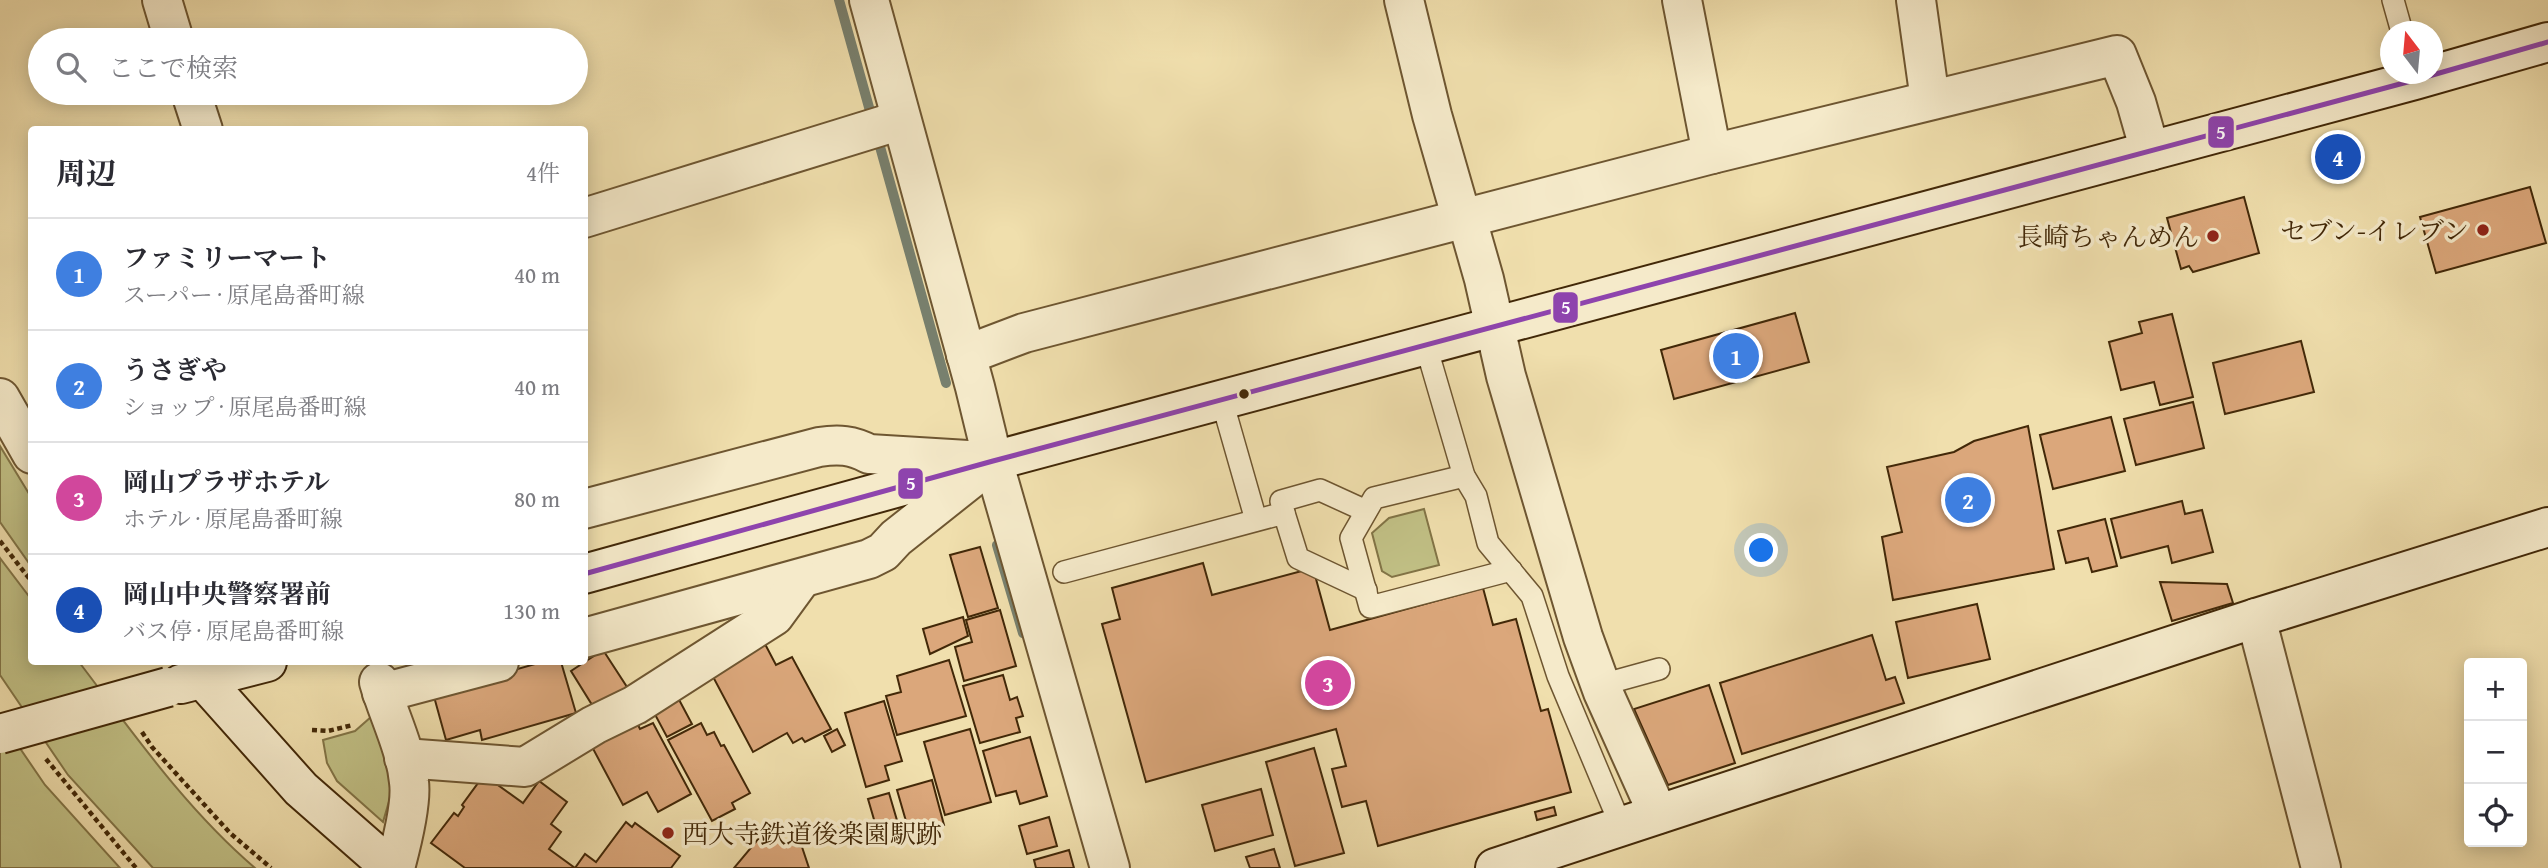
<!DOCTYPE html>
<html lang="ja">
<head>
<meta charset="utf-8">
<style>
	:root { --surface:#fff; --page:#f2f2f3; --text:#2b2b33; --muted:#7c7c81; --line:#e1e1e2; --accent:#2563eb }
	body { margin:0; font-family:"Gentium Book Plus","Noto Serif JP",serif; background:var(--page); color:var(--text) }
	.controls { position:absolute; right:21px; bottom:21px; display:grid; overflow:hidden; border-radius:7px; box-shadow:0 4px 18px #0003 }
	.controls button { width:63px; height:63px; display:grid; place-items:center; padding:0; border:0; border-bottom:2px solid var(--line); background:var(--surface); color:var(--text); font:35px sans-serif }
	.compass { position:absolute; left:2380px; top:21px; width:63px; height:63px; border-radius:50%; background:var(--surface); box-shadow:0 4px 18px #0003; rotate:344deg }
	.you { position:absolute; left:1762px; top:551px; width:24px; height:24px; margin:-18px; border:5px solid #fff; border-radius:50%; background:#1a73e8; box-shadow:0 0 0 10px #1a73e833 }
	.badge { display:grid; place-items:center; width:46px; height:46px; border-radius:50%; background:var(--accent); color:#fff; font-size:23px; font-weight:700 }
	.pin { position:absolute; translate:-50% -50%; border:4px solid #fff; box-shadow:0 2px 7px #0006 }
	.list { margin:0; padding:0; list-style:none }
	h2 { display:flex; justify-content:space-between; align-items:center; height:91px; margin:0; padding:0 28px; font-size:30px }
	h2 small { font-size:23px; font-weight:400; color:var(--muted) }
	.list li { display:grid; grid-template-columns:46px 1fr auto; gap:21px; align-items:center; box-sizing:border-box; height:112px; padding:0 28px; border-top:2px solid var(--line) }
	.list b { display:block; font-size:26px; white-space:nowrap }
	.list p { margin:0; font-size:23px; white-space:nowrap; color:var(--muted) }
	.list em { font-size:23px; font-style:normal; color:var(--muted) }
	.icon { flex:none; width:38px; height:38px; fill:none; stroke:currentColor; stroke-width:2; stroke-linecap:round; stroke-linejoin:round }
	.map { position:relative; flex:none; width:2548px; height:868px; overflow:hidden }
	.search { position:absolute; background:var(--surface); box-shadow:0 4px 18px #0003; left:28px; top:28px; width:560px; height:77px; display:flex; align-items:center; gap:18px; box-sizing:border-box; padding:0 24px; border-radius:38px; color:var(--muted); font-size:26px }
	.panel { position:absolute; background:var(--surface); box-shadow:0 4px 18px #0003; left:28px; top:126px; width:560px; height:539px; border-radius:7px }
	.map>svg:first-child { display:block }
</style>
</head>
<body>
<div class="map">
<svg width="2548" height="868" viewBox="0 0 2548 868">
	<rect width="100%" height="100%" fill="#f0dfad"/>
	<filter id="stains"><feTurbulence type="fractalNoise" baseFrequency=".00286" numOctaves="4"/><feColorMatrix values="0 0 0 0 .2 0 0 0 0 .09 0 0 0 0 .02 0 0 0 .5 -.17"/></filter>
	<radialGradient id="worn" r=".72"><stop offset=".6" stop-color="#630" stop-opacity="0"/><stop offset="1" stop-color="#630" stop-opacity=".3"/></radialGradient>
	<g fill="#c1c085" stroke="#827446" stroke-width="2">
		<path d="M0 446 31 497V566L0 522Z"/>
		<path d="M1424 509 1439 565 1392 577 1382 571 1372 533 1389 518Z"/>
		<path d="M0 558 31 599 32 662H79C133 733 186 809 255 868H153L68 775 0 675Z"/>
		<path d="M371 717 380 721 394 784 383 822 337 781 327 763 323 740 355 731Z"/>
		<path d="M0 719 45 785 120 868H0Z"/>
	</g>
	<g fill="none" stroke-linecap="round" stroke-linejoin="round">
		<g stroke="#78806e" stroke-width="10">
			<path d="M839 0 946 383"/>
			<path d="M997 545 1023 633"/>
		</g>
	</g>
	<g fill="#dba77b" stroke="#422808" stroke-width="2">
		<path d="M2530 187 2546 243 2436 273 2420 217Z"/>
		<path d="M2244 197 2259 253 2193 272 2189 266 2181 269 2167 218Z"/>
		<path d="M1795 313 1809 362 1674 399 1661 350Z"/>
		<path d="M2172 314 2193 397 2160 405 2154 382 2121 390 2109 342 2142 333 2139 322Z"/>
		<path d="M2301 341 2314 392 2225 414 2213 363Z"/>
		<path d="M2193 402 2204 448 2136 465 2124 419Z"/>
		<path d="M2111 417 2125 471 2053 489 2040 435Z"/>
		<path d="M2028 426 2054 569 1893 600 1882 537 1902 532 1887 467 1954 452 1974 441Z"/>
		<path d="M2182 501 2185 514 2202 510 2213 552 2172 563 2168 546 2121 558 2111 519Z"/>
		<path d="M2105 519 2117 566 2092 572 2088 558 2066 563 2058 531Z"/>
		<path d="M980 547 998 608 968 617 950 555Z"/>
		<path d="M1203 563 1212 595 1313 568 1330 630 1483 588 1493 625 1516 619 1541 711 1548 709 1571 792 1378 846 1366 801 1342 807 1332 769 1346 766 1336 729 1146 782 1102 624 1120 619 1112 588Z"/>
		<path d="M2160 582 2227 584 2233 603 2172 621Z"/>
		<path d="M1977 604 1990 659 1908 678 1896 622Z"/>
		<path d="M1000 610 1016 666 964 681 955 647 972 642 966 620Z"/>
		<path d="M963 617 968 636 930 654 923 629Z"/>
		<path d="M1872 635 1886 680 1895 677 1904 703 1742 754 1720 683Z"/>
		<path d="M765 644 776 665 792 657 831 729 805 742 802 738 793 743 787 733 753 752 711 673Z"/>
		<path d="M603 650 627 687 594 708 571 671Z"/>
		<path d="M949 660 966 716 897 735 886 696 901 692 897 676Z"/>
		<path d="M542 662H561L576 713 482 740 480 730 446 740 433 693Z"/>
		<path d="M1003 675 1010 700 1017 697 1023 716 1016 718 1020 732 980 743 963 686Z"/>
		<path d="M1709 685 1735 763 1668 785 1634 709Z"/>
		<path d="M676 694 692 724 667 737 651 707Z"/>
		<path d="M884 701 902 761 885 766 889 780 866 787 845 713Z"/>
		<path d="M635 719 640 729 653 723 691 794 658 812 647 792 623 805 590 743Z"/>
		<path d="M701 723 707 735 714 732 721 746 724 745 750 793 732 803 735 809 712 821 668 740Z"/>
		<path d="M837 729 845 745 832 752 824 736Z"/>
		<path d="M970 729 991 802 945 815 924 742Z"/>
		<path d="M1030 737 1047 796 1020 804 1016 791 996 796 983 751Z"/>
		<path d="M1314 748 1344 853 1295 866 1266 762Z"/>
		<path d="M484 775 523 803 539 781 567 802 551 824 561 832 549 849 575 868H465L431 843 454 813 458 816 464 807 462 805Z"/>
		<path d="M932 780 944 825 910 835 897 790Z"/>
		<path d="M1261 789 1273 835 1215 851 1202 805Z"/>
		<path d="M889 793 901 834 880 840 868 799Z"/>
		<path d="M1554 807 1556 815 1537 820 1535 812Z"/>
		<path d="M1049 817 1057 846 1027 854 1019 826Z"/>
		<path d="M626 822 632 827 635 823 680 856 671 868H575L585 854 596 862Z"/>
		<path d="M759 838 802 847 809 868H734Z"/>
		<path d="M1274 849 1280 868H1250L1246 857Z"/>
		<path d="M1069 850 1074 868H1036L1034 860Z"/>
	</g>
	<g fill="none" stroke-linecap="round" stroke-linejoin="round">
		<defs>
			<g id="lane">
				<path d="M2393 0 2402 32"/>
				<path d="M1426 346 1464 476 1476 496 1488 543 1532 596 1558 676 1621 826"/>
				<path d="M1222 401 1256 520"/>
				<path d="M1464 476 1374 498 1351 538 1370 607 1511 570"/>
				<path d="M1284 513 1281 501 1320 490 1366 511"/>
				<path d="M1064 572 1284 513 1298 558 1366 590"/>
				<path d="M1601 685 1659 669"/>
			</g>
			<g id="street">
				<path d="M162 0 174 40"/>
				<path d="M869 0 975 387 993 461 1110 868"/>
				<path d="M1404 0 1432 115 1457 202 1470 230 1484 279 1506 376 1583 637 1603 692 1658 814"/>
				<path d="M1682 0 1712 154"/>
				<path d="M1916 0 1930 100"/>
				<path d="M191 93 203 130"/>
				<path d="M584 218 901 120"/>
				<path d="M966 355 1024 333 1712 154 2117 55 2136 102 2150 151"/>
				<path d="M0 398 32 454"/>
				<path d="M584 509 819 447C839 444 852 445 869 454L984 461"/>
				<path d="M2256 618 2321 868"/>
				<path d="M584 638 869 559 883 552 896 538 993 461"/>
				<path d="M379 682C388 714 406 748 409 782 412 804 401 846 395 868"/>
				<path d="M382 693 499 662"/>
				<path d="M404 758 525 767 594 725 635 705 774 616 801 579"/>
			</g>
			<g id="secondary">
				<path d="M584 574 993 461 2415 80 2548 42"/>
				<path d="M203 679 301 789 391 868"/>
				<path d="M181 684 267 662"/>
				<path d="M1495 868 2256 618 2548 527"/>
			</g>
		</defs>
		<use href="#lane" stroke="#6e5631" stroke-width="24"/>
		<use href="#street" stroke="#6e5631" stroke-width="42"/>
		<use href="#secondary" stroke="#422808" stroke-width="42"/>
		<g stroke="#422808" stroke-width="4.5" stroke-dasharray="5 3.5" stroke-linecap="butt">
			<path d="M0 541 32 582"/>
			<path d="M312 730 328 731 353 725"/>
			<path d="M142 732 152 747 230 833 271 868"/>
			<path d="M46 759 136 868"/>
		</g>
		<use href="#lane" stroke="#f5eaca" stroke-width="21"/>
		<use href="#street" stroke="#f5eaca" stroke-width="38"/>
		<use href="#secondary" stroke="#f5eaca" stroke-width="38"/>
		<defs>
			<path id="secondary-bridge" d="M0 734 168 687"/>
		</defs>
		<use href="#secondary-bridge" stroke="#422808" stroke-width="42" stroke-linecap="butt"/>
		<use href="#secondary-bridge" stroke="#f5eaca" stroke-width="38"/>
		<defs>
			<path id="bus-1" d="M584 574 993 461 2415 80 2548 42"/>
		</defs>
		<use href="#bus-1" stroke="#f5eaca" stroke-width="10"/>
		<use href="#bus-1" stroke="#8e44ad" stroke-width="5"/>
	</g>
	<g fill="#8f2418" stroke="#f5eaca" stroke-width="2.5">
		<circle cx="2483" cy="230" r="7"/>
		<circle cx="2213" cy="236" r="7"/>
		<circle cx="668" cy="833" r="7"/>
	</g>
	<circle fill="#422808" stroke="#f5eaca" stroke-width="2.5" cx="1244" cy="394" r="6"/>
	<g text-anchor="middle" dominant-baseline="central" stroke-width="7" stroke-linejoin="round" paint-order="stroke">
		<g font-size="26" fill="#422808" stroke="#f5eaca" text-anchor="end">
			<text x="2469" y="230">セブン-イレブン</text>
			<text x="2199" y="236">長崎ちゃんめん</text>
			<text x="682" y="833" text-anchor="start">西大寺鉄道後楽園駅跡</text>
		</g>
	</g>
	<g stroke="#f5eaca" stroke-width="2.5">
		<rect x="2207" y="115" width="28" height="34" rx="7" fill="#8e44ad"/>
		<rect x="1552" y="291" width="27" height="33" rx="7" fill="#8e44ad"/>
		<rect x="897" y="467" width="27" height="33" rx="7" fill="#8e44ad"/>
	</g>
	<g font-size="19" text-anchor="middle" font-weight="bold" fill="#fff">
		<text x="2221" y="139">5</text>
		<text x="1566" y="314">5</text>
		<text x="911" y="490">5</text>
	</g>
	<rect width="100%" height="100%" filter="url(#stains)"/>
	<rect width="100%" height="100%" fill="url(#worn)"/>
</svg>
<div class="controls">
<button>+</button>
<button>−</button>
<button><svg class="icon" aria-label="locate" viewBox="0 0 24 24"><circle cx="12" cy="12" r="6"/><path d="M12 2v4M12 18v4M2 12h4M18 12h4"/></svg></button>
</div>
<svg class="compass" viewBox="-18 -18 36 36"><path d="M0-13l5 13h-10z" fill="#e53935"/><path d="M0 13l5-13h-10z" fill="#7c7c81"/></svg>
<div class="you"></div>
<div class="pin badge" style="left:1736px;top:356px;background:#3f7fe0">1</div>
<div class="pin badge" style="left:1968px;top:500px;background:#3f7fe0">2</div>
<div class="pin badge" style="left:1328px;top:683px;background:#d1479c">3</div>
<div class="pin badge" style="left:2338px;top:157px;background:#1a4fb4">4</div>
<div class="search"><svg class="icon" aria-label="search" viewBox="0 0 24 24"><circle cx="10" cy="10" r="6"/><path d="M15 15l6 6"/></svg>ここで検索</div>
<section class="panel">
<h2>周辺<small>4件</small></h2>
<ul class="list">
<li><span class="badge" style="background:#3f7fe0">1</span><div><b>ファミリーマート</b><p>スーパー · 原尾島番町線</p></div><em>40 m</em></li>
<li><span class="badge" style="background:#3f7fe0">2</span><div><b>うさぎや</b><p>ショップ · 原尾島番町線</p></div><em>40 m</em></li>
<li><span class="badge" style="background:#d1479c">3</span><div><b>岡山プラザホテル</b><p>ホテル · 原尾島番町線</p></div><em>80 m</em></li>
<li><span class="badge" style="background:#1a4fb4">4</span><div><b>岡山中央警察署前</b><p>バス停 · 原尾島番町線</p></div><em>130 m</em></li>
</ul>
</section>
</div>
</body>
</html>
